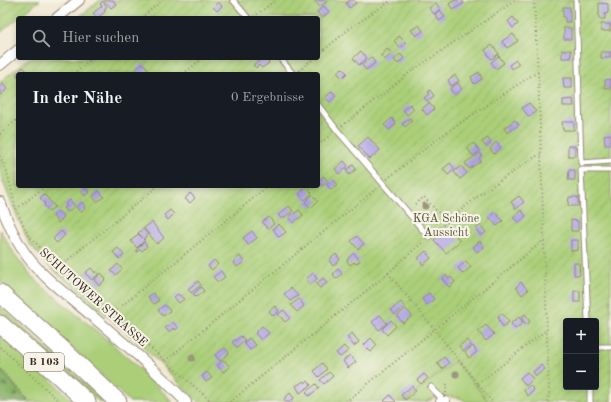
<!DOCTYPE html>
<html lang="de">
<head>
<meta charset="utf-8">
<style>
	:root { --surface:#171b24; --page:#20242c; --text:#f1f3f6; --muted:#9ea1a6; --line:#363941 }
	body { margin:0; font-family:"Old Standard TT",serif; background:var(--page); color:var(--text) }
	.controls { position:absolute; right:12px; bottom:12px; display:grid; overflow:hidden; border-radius:4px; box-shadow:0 2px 6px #0003 }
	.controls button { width:36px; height:36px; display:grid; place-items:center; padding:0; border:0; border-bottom:1px solid var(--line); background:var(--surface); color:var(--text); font:20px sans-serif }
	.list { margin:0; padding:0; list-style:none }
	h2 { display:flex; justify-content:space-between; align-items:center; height:52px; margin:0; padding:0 16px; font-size:17px }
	h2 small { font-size:13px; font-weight:400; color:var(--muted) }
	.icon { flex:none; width:22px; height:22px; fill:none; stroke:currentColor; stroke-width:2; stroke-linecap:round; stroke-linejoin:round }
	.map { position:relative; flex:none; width:611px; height:402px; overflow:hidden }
	.search { position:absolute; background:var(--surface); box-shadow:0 2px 6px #0003; left:16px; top:16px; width:304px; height:44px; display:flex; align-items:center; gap:10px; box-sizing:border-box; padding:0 14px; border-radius:4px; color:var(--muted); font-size:15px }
	.panel { position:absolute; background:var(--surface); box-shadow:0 2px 6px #0003; left:16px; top:72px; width:304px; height:116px; border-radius:4px }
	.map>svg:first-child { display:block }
</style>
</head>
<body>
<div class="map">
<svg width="611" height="402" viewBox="0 0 611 402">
	<defs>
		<pattern id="forest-firs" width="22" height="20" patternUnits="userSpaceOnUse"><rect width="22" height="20" fill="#88b269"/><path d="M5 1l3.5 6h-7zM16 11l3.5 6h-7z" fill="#709156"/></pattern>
		<pattern id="garden-furrows" width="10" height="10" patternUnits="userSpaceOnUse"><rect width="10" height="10" fill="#abcf79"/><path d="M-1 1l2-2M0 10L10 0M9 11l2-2" fill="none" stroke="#94b268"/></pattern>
	</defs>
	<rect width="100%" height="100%" fill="#f7f3e8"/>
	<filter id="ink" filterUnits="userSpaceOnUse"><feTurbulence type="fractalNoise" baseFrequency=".025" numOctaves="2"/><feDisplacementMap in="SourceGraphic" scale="8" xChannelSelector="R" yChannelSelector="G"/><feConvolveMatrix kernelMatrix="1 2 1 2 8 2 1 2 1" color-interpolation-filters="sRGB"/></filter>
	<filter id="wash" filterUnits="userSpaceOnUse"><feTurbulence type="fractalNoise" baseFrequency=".012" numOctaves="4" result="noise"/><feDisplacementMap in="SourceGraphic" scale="16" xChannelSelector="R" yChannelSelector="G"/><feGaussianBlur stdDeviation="0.9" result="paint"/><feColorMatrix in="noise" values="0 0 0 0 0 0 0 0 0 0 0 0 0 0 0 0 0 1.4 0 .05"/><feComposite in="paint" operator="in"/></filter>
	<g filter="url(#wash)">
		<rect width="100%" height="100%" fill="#f1e8d1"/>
		<g fill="#abcf79" stroke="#737c4c">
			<path d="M0 230 15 255 31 276 42 286 111 343 143 372 173 402H130L77 352 12 293 0 281Z"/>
			<path d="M0 306 83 382 104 402H99L81 384 0 312Z"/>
			<path d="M0 335 52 381 74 402H29L0 369Z"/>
			<path d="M455 360 489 402H467L460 398 443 396 432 399 426 402H404Z"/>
		</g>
		<path fill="url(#forest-firs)" stroke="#626e44" d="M0 369 29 402H0Z"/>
		<g fill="url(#garden-furrows)" stroke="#737c4c" fill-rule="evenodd">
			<path d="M0 0H40L0 33Z"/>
			<path d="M100 0H611V402H489L455 361 404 402H198L140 344 48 265 29 243 13 207 0 174V82L29 58H318V18H78ZM18 74H318V186H18ZM566 321H596V387H566Z"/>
		</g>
		<g id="blocks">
			<g fill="#ac9ee6">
				<path d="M105 0H113L116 4 111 8 105 1Z"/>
				<path d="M314 0H325L327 1 320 7Z"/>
				<path d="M350 0H354L356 3 349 8 346 3Z"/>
				<path d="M455 0H461L464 3 453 10 449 4Z"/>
				<path d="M103 1 107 7 104 9 106 11 97 18 93 13 102 6 100 4Z"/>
				<path d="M218 2 222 6 217 11 213 7Z"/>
				<path d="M436 3 440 9 434 14 429 8Z"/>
				<path d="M599 3 608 4V13L605 14V19H599Z"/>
				<path d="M324 6 329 12 322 18 317 12Z"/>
				<path d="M563 7H570V22H565V17H563Z"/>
				<path d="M440 10 445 17 439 21 435 14Z"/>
				<path d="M513 17 518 24 513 28 508 21Z"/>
				<rect x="601" y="24" width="9" height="7"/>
				<path d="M419 25 423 31 416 36 411 30Z"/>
				<rect x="564" y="28" width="7" height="11"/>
				<path d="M513 34 518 41 507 48 502 41Z"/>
				<path d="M399 36 406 43 400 48 394 41Z"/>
				<path d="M492 45 499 54 491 59 485 50Z"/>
				<path d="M387 49 392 53 385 60 381 56Z"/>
				<rect x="562" y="50" width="9" height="8"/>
				<path d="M361 51 367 58 359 65 353 58Z"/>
				<rect x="601" y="52" width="9" height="6"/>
				<path d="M400 54 404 58 398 64 394 60Z"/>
				<path d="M499 56 504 63 496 69 491 62Z"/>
				<path d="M371 57 375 63 366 70 362 65Z"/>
				<path d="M263 58H265L269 63 262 68 259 65 256 68 253 65Z"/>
				<path d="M516 60 519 64 512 69 509 65Z"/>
				<path d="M143 63 148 69 142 74H140L136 69Z"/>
				<path d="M23 67 28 72 26 74H18V77L16 74Z"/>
				<path d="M342 68 347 73 342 78 337 72Z"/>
				<path d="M479 72 482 79 474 84 471 77Z"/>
				<path d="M455 75 459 81 451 86 448 80Z"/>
				<path d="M563 78H572V88H564Z"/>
				<path d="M611 79V88L605 89V80Z"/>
				<path d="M458 83 462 89 454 95 450 88Z"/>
				<path d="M3 84 7 89 1 95 0 94V87Z"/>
				<path d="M430 90 434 96 427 101 424 98 429 94 428 92Z"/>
				<path d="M332 91 336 96 330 102 325 98Z"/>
				<path d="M573 99 574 106H563V100Z"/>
				<path d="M429 103 434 109 427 115 422 109Z"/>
				<path d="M529 103 536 112 529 117 522 108Z"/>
				<path d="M410 104 414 109 407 115 403 110Z"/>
				<path d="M392 118 396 124 389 130 384 125Z"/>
				<path d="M410 118 412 121 405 127 402 124Z"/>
				<path d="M515 120 519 125 507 133 504 128Z"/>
				<path d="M562 122H574V130H563Z"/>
				<path d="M611 134V145H605L604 135Z"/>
				<path d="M368 137 380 150 370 159 358 146Z"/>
				<path d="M488 138 491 143 486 147 482 142Z"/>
				<path d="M496 142 501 148 494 154 490 149Z"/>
				<path d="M474 143 480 151 473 156 467 148Z"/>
				<rect x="568" y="146" width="7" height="10"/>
				<path d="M480 153 482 156 479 158 481 161 469 169 465 163Z"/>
				<path d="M344 161 348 166 339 174 335 169Z"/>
				<path d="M450 163 455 169 448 175 443 169Z"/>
				<path d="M353 165 356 169 349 175 346 170Z"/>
				<path d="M461 166 467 173 460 179 454 172Z"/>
				<path d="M569 170H575V180H568Z"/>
				<path d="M324 176 328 182 322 186 318 181Z"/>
				<path d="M333 179 338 185 331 190 327 185Z"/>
				<path d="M85 187 89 192 85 196 80 191Z"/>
				<path d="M306 187 312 193 305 200 299 194Z"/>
				<path d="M99 191 104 197 97 202 93 196Z"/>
				<path d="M190 193 195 198 190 203 185 199Z"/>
				<path d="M44 194 55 207 49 211 44 205 45 203 40 198Z"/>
				<path d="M312 195 318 201 311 208 305 202Z"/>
				<path d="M519 196 524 202 516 209 511 202Z"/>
				<path d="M569 197H578V206H568Z"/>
				<path d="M70 200 75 206 68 212 64 208 67 206 65 204Z"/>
				<path d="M82 202 85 206 84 207 85 209 81 213 76 207Z"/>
				<path d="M289 206 293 211 282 219 278 215Z"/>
				<path d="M170 210 174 214 168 220 164 215Z"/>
				<path d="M299 210 303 215 293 223 289 217Z"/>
				<path d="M521 210 526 216 518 223 513 217Z"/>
				<path d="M58 211 64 217 58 223 53 216Z"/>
				<path d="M495 212 503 221 497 226 489 217Z"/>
				<path d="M269 217 274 224 268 229 262 222Z"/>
				<path d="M571 220 578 221V231H571Z"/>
				<path d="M152 222 164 238 157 244 144 228Z"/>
				<path d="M279 224 286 232 279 237 273 229Z"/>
				<path d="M480 225 486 232 481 236 476 229Z"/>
				<path d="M449 227 460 241 446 253 434 240Z"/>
				<path d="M143 229 148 235 143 239 145 240 137 248 131 241 138 234 143 238 138 233Z"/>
				<path d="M61 231 65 235 57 243 53 239Z"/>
				<path d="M252 231 257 238 248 245 243 238Z"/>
				<path d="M357 236 364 244 358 249 351 241Z"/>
				<path d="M571 240H578V250L571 251Z"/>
				<path d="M480 241 484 247 477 252 473 247Z"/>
				<path d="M144 242 147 246 142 251 140 249 137 252 136 250Z"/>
				<path d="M118 248 124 255 119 259 113 252Z"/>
				<path d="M426 251 431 258 423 265 418 258Z"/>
				<path d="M354 253 360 261 356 264 354 262 350 265 347 261 348 259V258Z"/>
				<path d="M336 254 340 260 333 266 329 260Z"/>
				<path d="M240 256 244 262 237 267 233 262Z"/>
				<path d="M214 260 218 264 212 270 208 266Z"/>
				<path d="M466 261 471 267 463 274 458 268Z"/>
				<path d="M574 263H579L580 275H574Z"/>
				<path d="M118 264 122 269 116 275 111 271Z"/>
				<path d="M91 268 95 273 96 271 99 274 92 280 85 273Z"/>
				<path d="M338 269 342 274 336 279 333 274Z"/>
				<path d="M221 271 225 277 218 282 213 277Z"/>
				<path d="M101 273 106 279 99 286 94 280Z"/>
				<path d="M313 273 317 279 310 285 306 279Z"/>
				<path d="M446 275 449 279 451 277 455 282 449 287 442 279Z"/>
				<path d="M323 278 327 283 320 288 316 284Z"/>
				<path d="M198 281 201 285 191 293 188 289Z"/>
				<path d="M521 282 528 290 522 295 516 287Z"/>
				<path d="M201 287 204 291 196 297 193 294Z"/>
				<path d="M291 288 298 296 290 301 284 294Z"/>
				<rect x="574" y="291" width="6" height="11"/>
				<path d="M153 293 159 300 154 304 148 297Z"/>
				<path d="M429 293 434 299 427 305 422 299Z"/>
				<path d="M178 294 184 299 179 303 174 297Z"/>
				<path d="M299 299 304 306 297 312 291 305Z"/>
				<path d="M401 302 405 307 395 315 391 310Z"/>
				<path d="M165 305 170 311 163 316 158 310Z"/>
				<path d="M275 306 279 311 273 316 269 311Z"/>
				<path d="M406 309 412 316 403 323 397 316Z"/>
				<path d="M284 310 290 318 285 322 278 314Z"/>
				<path d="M502 313 509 322 503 327 500 322 498 316Z"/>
				<path d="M525 314 530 322 526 325 521 317Z"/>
				<path d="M380 315 387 323 379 330 372 322Z"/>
				<path d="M519 317 523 323 515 329 511 323Z"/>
				<path d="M391 320 396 326 387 335 382 329Z"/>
				<path d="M173 322 178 328 175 330 173 328 169 332 165 328Z"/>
				<path d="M486 325 494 334 486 341 478 331Z"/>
				<path d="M262 326 269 333 261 340 255 333Z"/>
				<path d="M352 333 359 342 354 346 347 337Z"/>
				<path d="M241 336 245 340 237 348 232 342 234 340 235 341Z"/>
				<path d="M249 338 256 345 250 350 244 343Z"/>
				<path d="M371 338 377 345 371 352 364 345Z"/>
				<path d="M467 340 471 345 463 351 459 346Z"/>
				<path d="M344 346 348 351 340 357 336 353Z"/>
				<path d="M473 346 477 352 469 358 465 352Z"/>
				<path d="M225 348 229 353 220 361 215 355Z"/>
				<path d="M350 355 356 362 348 368 343 361Z"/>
				<path d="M444 357 449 363 442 369 437 363Z"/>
				<path d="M224 360 230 367 223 372 217 365Z"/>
				<path d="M322 363 327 369 319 377 314 371Z"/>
				<path d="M541 365 545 369 536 376 533 372Z"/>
				<path d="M207 372 212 378 206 382 202 376Z"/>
				<path d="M329 372 333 376 324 384 320 380Z"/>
				<path d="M527 372 533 379 526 386 520 378Z"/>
				<path d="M424 374 428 378 421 384 417 380Z"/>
				<path d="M304 381 305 383 308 381 311 385 300 393 296 386Z"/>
				<path d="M316 384 319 388 309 396 306 392Z"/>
				<path d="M530 385 534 390 528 396 524 391Z"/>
				<path d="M412 386 416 391 405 400 401 395Z"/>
				<path d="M290 393 294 398 290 402H286L284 399Z"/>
				<path d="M390 395 396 402H385L384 401Z"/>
			</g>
		</g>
	</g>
	<g filter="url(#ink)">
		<use href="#blocks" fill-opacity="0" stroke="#968978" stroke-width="1"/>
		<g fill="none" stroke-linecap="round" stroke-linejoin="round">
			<defs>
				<g id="service">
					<path d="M233 0 248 18"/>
					<path d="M576 0 581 163 611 161"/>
					<path d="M280 58 293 74"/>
					<path d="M318 105 337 130 429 237"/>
					<path d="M588 321 581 170H611"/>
					<path d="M596 347H611"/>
					<path d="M431 387 444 401"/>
					<path d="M590 387V402"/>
				</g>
				<g id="minor">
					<path d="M57 18 79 0"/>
					<path d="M0 65 18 50"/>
					<path d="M0 202C7 221 15 240 27 256 45 280 70 297 92 316 124 343 157 371 186 402"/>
					<path d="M441 402H445"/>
				</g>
				<g id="trunk">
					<path d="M0 293 61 348 118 402"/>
					<path d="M0 324 58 375 87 402"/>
				</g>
			</defs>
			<use href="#service" stroke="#968978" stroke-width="7"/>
			<use href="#minor" stroke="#968978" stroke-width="12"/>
			<use href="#trunk" stroke="#968978" stroke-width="19"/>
			<g stroke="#968978" stroke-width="2" stroke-dasharray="1 3" stroke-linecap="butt">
				<path d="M534 0 538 72 541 154"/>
				<path d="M254 17 275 0"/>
				<path d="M141 18 163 0"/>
				<path d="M318 55 353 26 392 0"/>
				<path d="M299 71 314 58"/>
				<path d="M73 74 92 58"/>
				<path d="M183 74 203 58"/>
				<path d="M342 126 409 73 516 0"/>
				<path d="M0 134 18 119"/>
				<path d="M318 145 331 135"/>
				<path d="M0 156 7 172 16 209 28 235 59 267 212 402"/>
				<path d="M387 179 441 136 526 79 538 72"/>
				<path d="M415 204 424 197 447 222"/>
				<path d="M16 209 46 186"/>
				<path d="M434 233 479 195 535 157 541 154 549 394 548 402"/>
				<path d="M59 267 158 186"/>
				<path d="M388 273 435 330 492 402"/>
				<path d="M113 313 268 186"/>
				<path d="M0 347 60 402"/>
				<path d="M165 361 378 187"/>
				<path d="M0 369 29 402"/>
				<path d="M478 384 546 330"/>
				<path d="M446 393 447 384"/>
				<path d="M230 402 388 273 423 242"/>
				<path d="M346 402 544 240"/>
			</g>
			<use href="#service" stroke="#fff" stroke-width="5"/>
			<use href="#minor" stroke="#fff" stroke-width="10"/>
			<use href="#trunk" stroke="#fff" stroke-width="17"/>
		</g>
		<g fill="#9c967b">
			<circle cx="425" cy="206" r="3.5"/>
			<circle cx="192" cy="358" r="3.5"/>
			<circle cx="456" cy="374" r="3.5"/>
		</g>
	</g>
	<g text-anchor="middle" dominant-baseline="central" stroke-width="4" stroke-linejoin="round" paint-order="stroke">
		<rect fill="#f7f3e8" stroke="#73665b" stroke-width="1" x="24" y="353" width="40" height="18" rx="3"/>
		<g font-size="11" font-weight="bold" fill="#3b2a1e">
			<text x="44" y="362">B 103</text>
		</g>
		<g font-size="12" fill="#575335" stroke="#f7f3e8">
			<text x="446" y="219">KGA Schöne<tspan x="446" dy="14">Aussicht</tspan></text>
		</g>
		<g font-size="12" fill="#3b2a1e" stroke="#f7f3e8">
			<text transform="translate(93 298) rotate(42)">SCHUTOWER STRASSE</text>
		</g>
	</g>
</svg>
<div class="controls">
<button>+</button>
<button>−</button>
</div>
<div class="search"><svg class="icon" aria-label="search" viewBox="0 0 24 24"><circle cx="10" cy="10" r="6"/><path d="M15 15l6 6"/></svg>Hier suchen</div>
<section class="panel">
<h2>In der Nähe<small>0 Ergebnisse</small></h2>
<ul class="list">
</ul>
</section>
</div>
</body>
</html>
